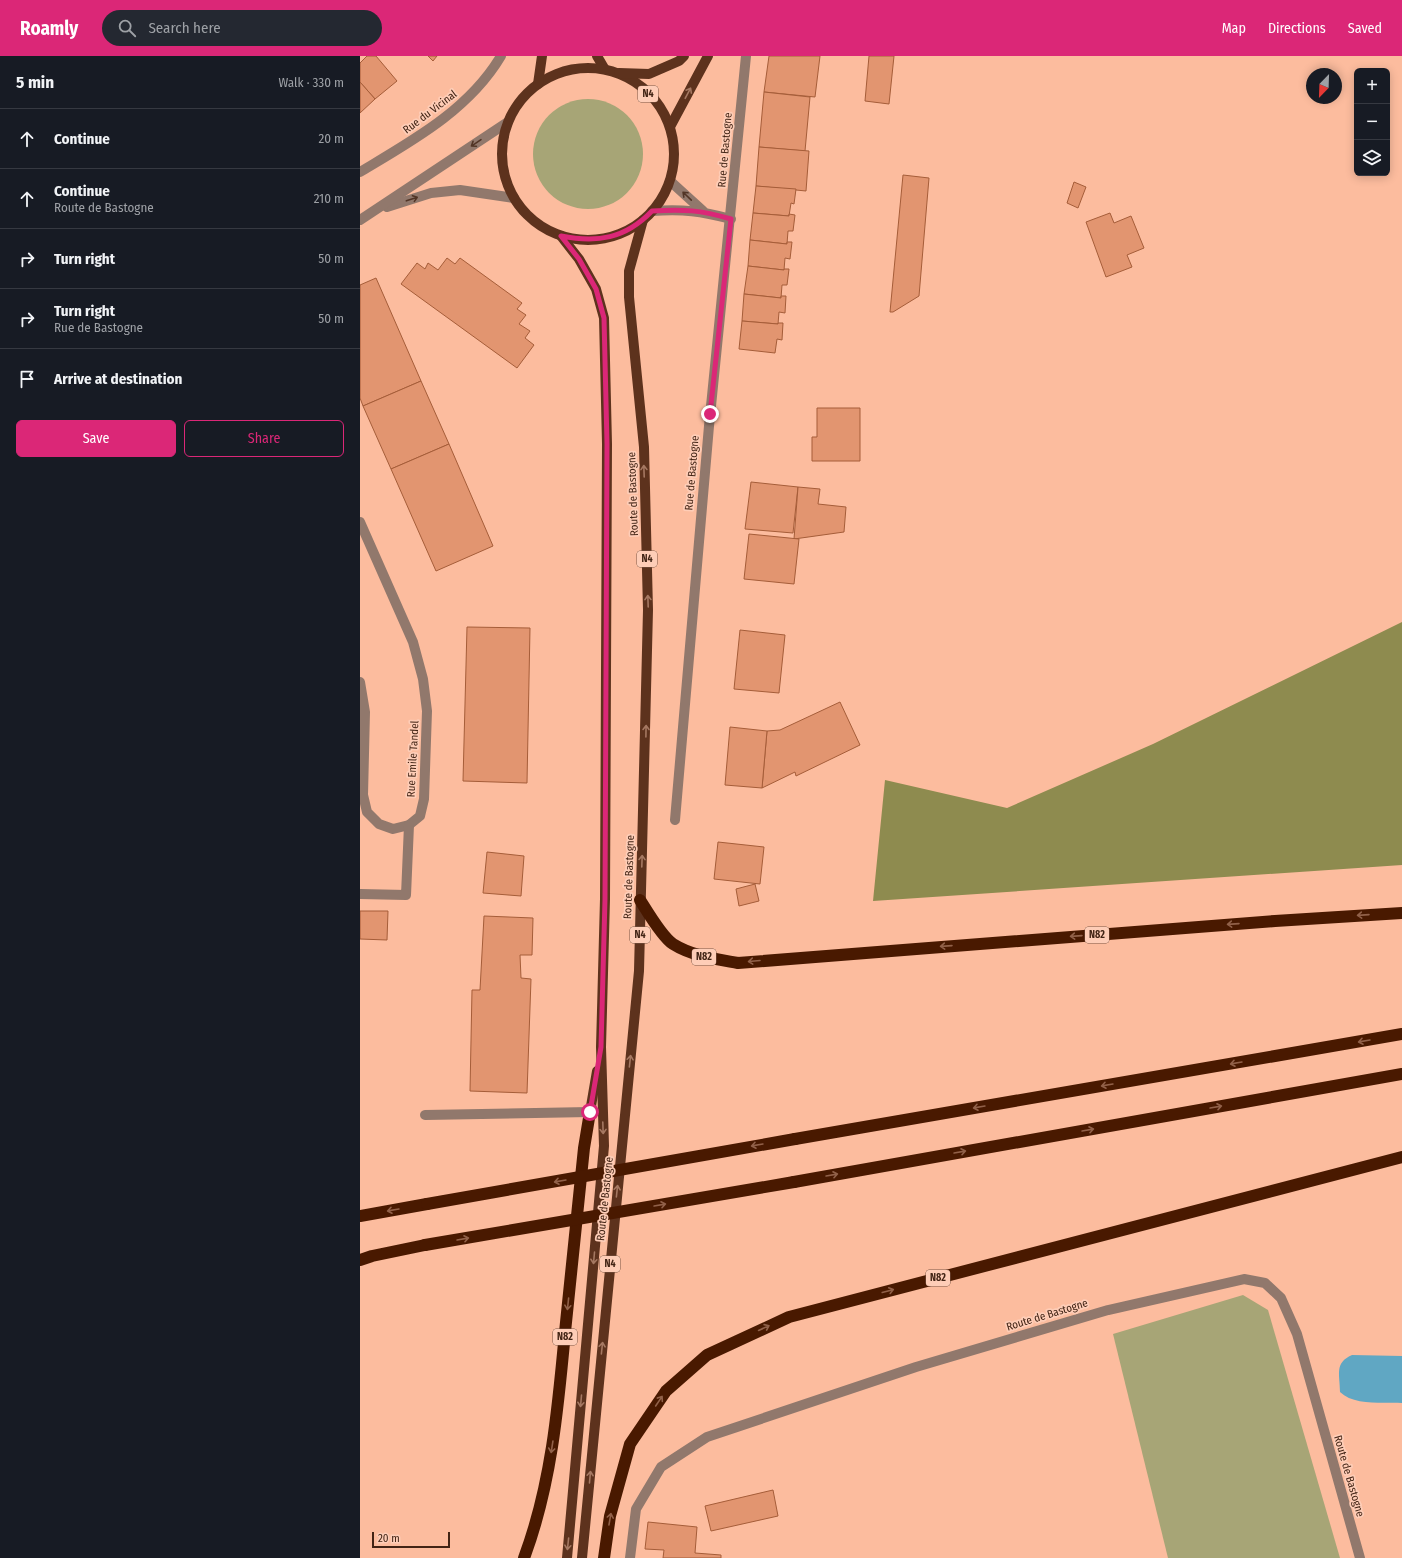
<!DOCTYPE html>
<html lang="en">
<head>
<meta charset="utf-8">
<style>
	:root { --surface:#171b24; --page:#242831; --text:#f1f3f6; --muted:#9ea1a6; --line:#363941; --accent:#db2777 }
	body { margin:0; font-family:"Fira Sans Condensed",sans-serif; background:var(--page); color:var(--text) }
	.controls { position:absolute; right:12px; top:12px; display:grid; overflow:hidden; border-radius:6px; box-shadow:0 2px 10px #0003 }
	.controls button { width:36px; height:36px; display:grid; place-items:center; padding:0; border:0; border-bottom:1px solid var(--line); background:var(--surface); color:var(--text); font:20px sans-serif }
	.compass { position:absolute; left:946px; top:12px; width:36px; height:36px; border-radius:50%; background:var(--surface); box-shadow:0 2px 10px #0003; rotate:203deg }
	.scale { position:absolute; left:12px; bottom:10px; width:78px; box-sizing:border-box; padding-left:4px; border:2px solid #422415; border-top:0; font-size:11px; line-height:14px; white-space:nowrap; color:#422415; -webkit-text-stroke:3px #fecdb7; paint-order:stroke }
	.stop { position:absolute; width:12px; height:12px; margin:-9px; border:3px solid #db2777; border-radius:50%; background:#fff }
	.stop.end { background:#db2777; border-color:#fff; box-shadow:0 1px 4px #0008 }
	.list { margin:0; padding:0; list-style:none }
	h2 { display:flex; justify-content:space-between; align-items:center; height:52px; margin:0; padding:0 16px; font-size:17px }
	h2 small { font-size:13px; font-weight:400; color:var(--muted) }
	.list li { display:grid; grid-template-columns:26px 1fr auto; gap:12px; align-items:center; box-sizing:border-box; height:60px; padding:0 16px; border-top:1px solid var(--line) }
	.list b { display:block; font-size:15px; white-space:nowrap }
	.list p { margin:0; font-size:13px; white-space:nowrap; color:var(--muted) }
	.list em { font-size:13px; font-style:normal; color:var(--muted) }
	.actions { display:flex; gap:8px; padding:12px 16px }
	.actions a { flex:1; padding:9px 0; border:1px solid var(--accent); border-radius:6px; text-align:center; font-size:14px; color:var(--accent) }
	.actions .main { background:var(--accent); color:#fff }
	.icon { flex:none; width:22px; height:22px; fill:none; stroke:currentColor; stroke-width:2; stroke-linecap:round; stroke-linejoin:round }
	.map { position:relative; flex:none; width:1042px; height:1502px; overflow:hidden }
	header { display:flex; align-items:center; gap:24px; box-sizing:border-box; height:56px; padding:0 20px; background:var(--accent); color:#fff }
	header strong { font-size:19px }
	nav { display:flex; gap:22px; margin-inline-start:auto; font-size:14px }
	.search { width:280px; height:36px; background:var(--page); display:flex; align-items:center; gap:10px; box-sizing:border-box; padding:0 14px; border-radius:22px; color:var(--muted); font-size:15px }
	main { display:flex }
	aside { flex:1; background:var(--surface) }
	.map>svg:first-child { display:block }
</style>
</head>
<body>
<header>
<strong>Roamly</strong>
<div class="search"><svg class="icon" aria-label="search" viewBox="0 0 24 24"><circle cx="10" cy="10" r="6"/><path d="M15 15l6 6"/></svg>Search here</div>
<nav><a>Map</a><a>Directions</a><a>Saved</a></nav>
</header>
<main>
<aside>
<h2>5 min<small>Walk · 330 m</small></h2>
<ul class="list">
<li><svg class="icon" aria-label="ahead" viewBox="0 0 24 24"><path d="M12 20V5M6 11l6-6 6 6"/></svg><div><b>Continue</b></div><em>20 m</em></li>
<li><svg class="icon" aria-label="ahead" viewBox="0 0 24 24"><path d="M12 20V5M6 11l6-6 6 6"/></svg><div><b>Continue</b><p>Route de Bastogne</p></div><em>210 m</em></li>
<li><svg class="icon" aria-label="right" viewBox="0 0 24 24"><path d="M7 20v-9h11M14 6l5 5-5 5"/></svg><div><b>Turn right</b></div><em>50 m</em></li>
<li><svg class="icon" aria-label="right" viewBox="0 0 24 24"><path d="M7 20v-9h11M14 6l5 5-5 5"/></svg><div><b>Turn right</b><p>Rue de Bastogne</p></div><em>50 m</em></li>
<li><svg class="icon" aria-label="arrive" viewBox="0 0 24 24"><path d="M6 21V4h12l-3 4 3 4H6"/></svg><div><b>Arrive at destination</b></div></li>
</ul>
<div class="actions"><a class="main">Save</a><a>Share</a></div>
</aside>
<div class="map">
<svg width="1042" height="1502" viewBox="0 0 1042 1502">
	<rect width="100%" height="100%" fill="#fcbc9e"/>
	<g fill="#a7a576">
		<circle cx="228" cy="98" r="55"/>
		<path d="M883 1239 908 1254 980 1502H808L753 1278Z"/>
	</g>
	<path fill="#8e8b4f" d="M1042 566V809L513 845 525 724 647 752 793 688Z"/>
	<path fill="#60a7c3" d="M992 1299 1042 1300V1347C1023 1346 994 1350 980 1336 980 1318 974 1307 992 1299Z"/>
	<g fill="#e29570" stroke="#a55d39">
		<path d="M7 0H16L37 25 15 43 0 26V7Z"/>
		<path d="M68 0H77L73 5Z"/>
		<path d="M409 0H460L455 41 404 36Z"/>
		<path d="M509 0H534L529 48 505 45Z"/>
		<path d="M0 26 15 43 0 57Z"/>
		<path d="M404 36 450 41 445 95 399 91Z"/>
		<path d="M399 91 449 95 446 135 396 130Z"/>
		<path d="M543 119 569 122 559 240 533 256H530Z"/>
		<path d="M714 126 726 131 718 152 707 147Z"/>
		<path d="M396 130 436 133 434 148 431 147 429 160 393 157Z"/>
		<path d="M393 157 429 160V158L435 159 433 175H428L427 188 390 184Z"/>
		<path d="M750 157 754 167 771 160 784 192 767 199 772 211 746 221 726 166Z"/>
		<path d="M390 184 427 188V186H432L430 203 425 202 424 214 388 210Z"/>
		<path d="M87 202 95 208 100 202 162 247 157 253 166 259 159 268 170 275 165 282 174 289 157 312 41 228 57 207 65 213 68 207 78 214Z"/>
		<path d="M388 210 424 214V213H429L427 229H422L421 242 384 238Z"/>
		<path d="M16 222 61 325 3 350 0 342V229Z"/>
		<path d="M384 238 421 242V240H426L425 257 419 256 418 268 382 265Z"/>
		<path d="M382 265 418 268V267H423L422 284 417 283 415 297 379 293Z"/>
		<path d="M61 325 89 388 31 413 3 350Z"/>
		<path d="M457 352H500V405H452V381H457Z"/>
		<path d="M89 388 133 490 76 515 31 413Z"/>
		<path d="M391 426 438 431 433 477 385 473Z"/>
		<path d="M438 431 460 433 458 448 486 451 484 476 434 483Z"/>
		<path d="M389 478 439 483 434 528 384 523Z"/>
		<path d="M107 571 170 572 167 727 103 725Z"/>
		<path d="M380 574 425 579 419 637 374 633Z"/>
		<path d="M480 646 500 689 436 720 435 716 402 732 407 675 420 674Z"/>
		<path d="M370 671 407 675 402 732 365 729Z"/>
		<path d="M358 786 404 791 400 828 354 823Z"/>
		<path d="M127 796 164 800 161 840 123 837Z"/>
		<path d="M395 828 399 845 379 850 376 833Z"/>
		<path d="M0 855H28L27 884 0 883Z"/>
		<path d="M124 860 173 862 172 899H160L161 922 171 923 167 1037 110 1035 112 934H120Z"/>
		<path d="M413 1434 418 1460 351 1475 345 1450Z"/>
		<path d="M288 1466 337 1471 335 1497 361 1499V1502H303L304 1494 285 1493Z"/>
	</g>
	<g fill="none" stroke-linecap="round" stroke-linejoin="round">
		<g stroke="#91786c" stroke-width="10">
			<path d="M0 116C52 85 109 54 141 0"/>
			<path d="M310 125 343 155"/>
			<path d="M27 151 71 137 100 134 154 142"/>
			<path d="M292 155C324 153 340 155 371 163"/>
			<path d="M0 164 148 66"/>
			<path d="M0 466 53 586 63 623 67 655 64 743 60 760 49 769 33 773 19 768 7 756 3 739 5 656 0 626"/>
			<path d="M315 764 349 370 386 0"/>
			<path d="M0 838 46 839 49 769"/>
			<path d="M65 1059 230 1056"/>
			<path d="M270 1502 276 1453 301 1411 347 1381 556 1311 748 1254 884 1223 905 1227 921 1242 937 1278 1000 1502"/>
		</g>
		<g stroke="#5d321d" stroke-width="10">
			<path d="M237 0 244 12"/>
			<circle cx="228" cy="98" r="86"/>
			<path d="M259 17 289 18 319 5 324 0"/>
			<path d="M178 28 182 0"/>
			<path d="M310 71 348 0"/>
			<path d="M201 180 219 203 236 233 244 262 247 388 245 843 241 991 244 1090 207 1502"/>
			<path d="M230 1056 237 1015"/>
			<path d="M222 1502 279 915 288 554 284 391 269 241V215L283 164"/>
		</g>
		<g stroke="#491900" stroke-width="12">
			<path d="M280 844C287 855 302 881 313 888 332 900 356 903 378 907L915 865 1042 857"/>
			<path d="M435 1083 1042 978"/>
			<path d="M434 1126 1042 1018"/>
			<path d="M0 1160 67 1148"/>
			<path d="M0 1204 12 1200 65 1189"/>
			<path d="M164 1502C191 1430 198 1353 205 1276 211 1215 218 1154 224 1092L230 1056"/>
			<path d="M244 1502 250 1460 270 1388 306 1335 347 1299 429 1261 1042 1101"/>
		</g>
		<g stroke="#491900" stroke-width="12">
			<path d="M67 1148 435 1083"/>
			<path d="M65 1189 434 1126"/>
		</g>
	</g>
	<defs><path id="oneway-shaft" d="M-6 0H5M1.5-3L5.5 0L1.5 3" fill="none" stroke-width="1.6" stroke-linecap="round" stroke-linejoin="round"/></defs>
	<g stroke="#a57862">
		<use href="#oneway-shaft" transform="translate(328 37) rotate(-62)"/>
		<use href="#oneway-shaft" transform="translate(284 415) rotate(-92)"/>
		<use href="#oneway-shaft" transform="translate(288 545) rotate(-92)"/>
		<use href="#oneway-shaft" transform="translate(286 675) rotate(-89)"/>
		<use href="#oneway-shaft" transform="translate(282 805) rotate(-88)"/>
		<use href="#oneway-shaft" transform="translate(270 1005) rotate(-84)"/>
		<use href="#oneway-shaft" transform="translate(243 1072) rotate(88)"/>
		<use href="#oneway-shaft" transform="translate(257 1135) rotate(-84)"/>
		<use href="#oneway-shaft" transform="translate(234 1202) rotate(95)"/>
		<use href="#oneway-shaft" transform="translate(242 1292) rotate(-84)"/>
		<use href="#oneway-shaft" transform="translate(221 1345) rotate(95)"/>
		<use href="#oneway-shaft" transform="translate(230 1421) rotate(-85)"/>
		<use href="#oneway-shaft" transform="translate(208 1488) rotate(96)"/>
	</g>
	<g stroke="#523526">
		<use href="#oneway-shaft" transform="translate(116 87) rotate(146)"/>
		<use href="#oneway-shaft" transform="translate(327 140) rotate(-136)"/>
		<use href="#oneway-shaft" transform="translate(52 143) rotate(-18)"/>
	</g>
	<g stroke="#916149">
		<use href="#oneway-shaft" transform="translate(1003 859) rotate(176)"/>
		<use href="#oneway-shaft" transform="translate(873 868) rotate(176)"/>
		<use href="#oneway-shaft" transform="translate(716 880) rotate(176)"/>
		<use href="#oneway-shaft" transform="translate(586 890) rotate(176)"/>
		<use href="#oneway-shaft" transform="translate(394 905) rotate(175)"/>
		<use href="#oneway-shaft" transform="translate(1004 985) rotate(170)"/>
		<use href="#oneway-shaft" transform="translate(876 1007) rotate(170)"/>
		<use href="#oneway-shaft" transform="translate(747 1029) rotate(170)"/>
		<use href="#oneway-shaft" transform="translate(619 1051) rotate(170)"/>
		<use href="#oneway-shaft" transform="translate(856 1051) rotate(-10)"/>
		<use href="#oneway-shaft" transform="translate(728 1074) rotate(-10)"/>
		<use href="#oneway-shaft" transform="translate(397 1089) rotate(170)"/>
		<use href="#oneway-shaft" transform="translate(600 1096) rotate(-10)"/>
		<use href="#oneway-shaft" transform="translate(472 1119) rotate(-10)"/>
		<use href="#oneway-shaft" transform="translate(200 1125) rotate(170)"/>
		<use href="#oneway-shaft" transform="translate(300 1149) rotate(-10)"/>
		<use href="#oneway-shaft" transform="translate(33 1154) rotate(170)"/>
		<use href="#oneway-shaft" transform="translate(103 1183) rotate(-10)"/>
		<use href="#oneway-shaft" transform="translate(528 1235) rotate(-15)"/>
		<use href="#oneway-shaft" transform="translate(208 1248) rotate(96)"/>
		<use href="#oneway-shaft" transform="translate(404 1272) rotate(-25)"/>
		<use href="#oneway-shaft" transform="translate(299 1345) rotate(-56)"/>
		<use href="#oneway-shaft" transform="translate(192 1391) rotate(99)"/>
		<use href="#oneway-shaft" transform="translate(250 1463) rotate(-80)"/>
	</g>
	<g fill="none" stroke-linecap="round" stroke-linejoin="round">
		<path stroke="#db2777" stroke-width="5" d="M230 1056 241 991 245 843 247 388 244 262 236 233 219 203 201 180C237 187 265 183 292 155 324 153 340 154 371 163L350 358"/>
	</g>
	<g text-anchor="middle" dominant-baseline="central" stroke-width="3.5" stroke-linejoin="round" paint-order="stroke">
		<g fill="#fecdb7" stroke="#7a5746" stroke-width="1">
			<rect x="278" y="30" width="20" height="16" rx="3"/>
			<rect x="277" y="495" width="20" height="16" rx="3"/>
			<rect x="270" y="871" width="20" height="16" rx="3"/>
			<rect x="725" y="871" width="24" height="16" rx="3"/>
			<rect x="332" y="893" width="24" height="16" rx="3"/>
			<rect x="240" y="1200" width="20" height="16" rx="3"/>
			<rect x="566" y="1214" width="24" height="16" rx="3"/>
			<rect x="193" y="1273" width="24" height="16" rx="3"/>
		</g>
		<g font-size="10" font-weight="bold" fill="#422415">
			<text x="288" y="38">N4</text>
			<text x="287" y="503">N4</text>
			<text x="280" y="879">N4</text>
			<text x="737" y="879">N82</text>
			<text x="344" y="901">N82</text>
			<text x="250" y="1208">N4</text>
			<text x="578" y="1222">N82</text>
			<text x="205" y="1281">N82</text>
		</g>
		<g font-size="11" fill="#422415" stroke="#fecdb7">
			<text transform="translate(70 56) rotate(-37)">Rue du Vicinal</text>
			<text transform="translate(365 94) rotate(-85)">Rue de Bastogne</text>
			<text transform="translate(332 417) rotate(-85)">Rue de Bastogne</text>
			<text transform="translate(273 438) rotate(-92)">Route de Bastogne</text>
			<text transform="translate(53 703) rotate(-87)">Rue Emile Tandel</text>
			<text transform="translate(269 821) rotate(-88)">Route de Bastogne</text>
			<text transform="translate(245 1143) rotate(-84)">Route de Bastogne</text>
			<text transform="translate(687 1259) rotate(-17)">Route de Bastogne</text>
			<text transform="translate(989 1420) rotate(74)">Route de Bastogne</text>
		</g>
	</g>
</svg>
<div class="controls">
<button>+</button>
<button>−</button>
<button><svg class="icon" aria-label="layers" viewBox="0 0 24 24"><path d="M12 4l9 5-9 5-9-5zM3 14l9 5 9-5"/></svg></button>
</div>
<svg class="compass" viewBox="-18 -18 36 36"><path d="M0-13l5 13h-10z" fill="#e53935"/><path d="M0 13l5-13h-10z" fill="#9ea1a6"/></svg>
<div class="scale">20 m</div>
<div class="stop" style="left:230px;top:1056px"></div>
<div class="stop end" style="left:350px;top:358px"></div>
</div>
</main>
</body>
</html>
